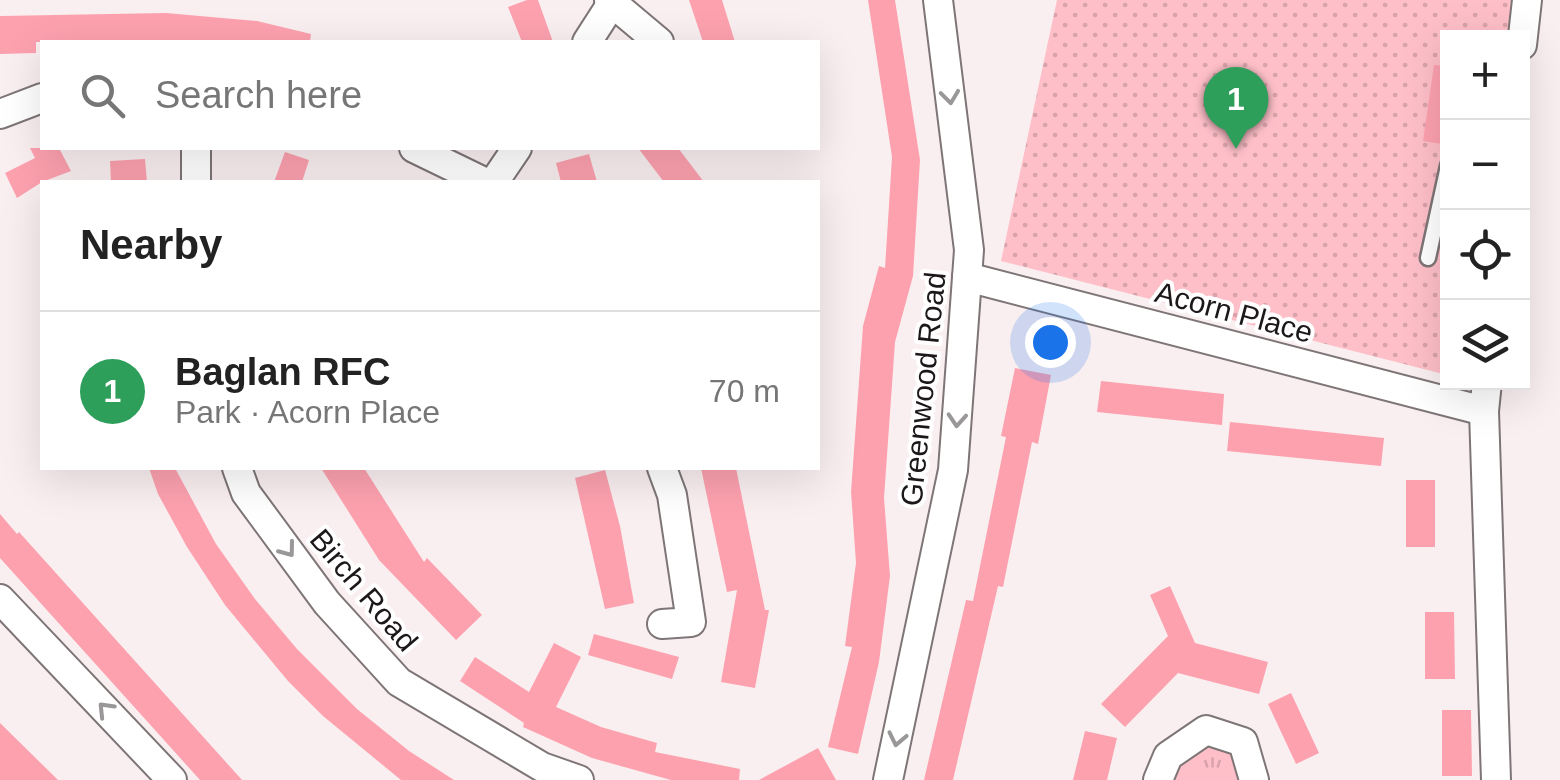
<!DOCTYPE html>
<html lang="en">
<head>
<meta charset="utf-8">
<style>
	:root { --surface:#fff; --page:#f2f2f2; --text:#222; --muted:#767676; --line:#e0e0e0; --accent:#2563eb }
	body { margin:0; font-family:Helvetica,sans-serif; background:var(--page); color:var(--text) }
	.controls { position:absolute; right:30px; top:30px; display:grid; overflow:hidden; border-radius:0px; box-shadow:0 10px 40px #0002 }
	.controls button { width:90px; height:90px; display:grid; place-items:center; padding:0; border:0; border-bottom:2px solid var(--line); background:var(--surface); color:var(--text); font:50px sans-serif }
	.you { position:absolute; left:1050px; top:342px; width:35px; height:35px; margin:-25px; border:8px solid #fff; border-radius:50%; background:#1a73e8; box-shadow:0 0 0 15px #1a73e833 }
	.badge { display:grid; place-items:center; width:65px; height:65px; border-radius:50%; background:var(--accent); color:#fff; font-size:32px; font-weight:700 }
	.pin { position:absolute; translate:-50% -82px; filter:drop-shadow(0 2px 5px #0008) }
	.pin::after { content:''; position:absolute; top:52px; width:35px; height:30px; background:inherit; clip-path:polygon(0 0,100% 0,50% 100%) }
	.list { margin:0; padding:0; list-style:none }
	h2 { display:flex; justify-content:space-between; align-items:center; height:130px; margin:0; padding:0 40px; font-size:42px }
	h2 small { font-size:32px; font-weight:400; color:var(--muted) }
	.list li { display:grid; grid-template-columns:65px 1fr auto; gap:30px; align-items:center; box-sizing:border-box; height:160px; padding:0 40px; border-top:2px solid var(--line) }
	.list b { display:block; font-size:38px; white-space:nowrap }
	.list p { margin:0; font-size:32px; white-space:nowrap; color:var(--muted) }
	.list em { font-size:32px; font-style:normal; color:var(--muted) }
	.icon { flex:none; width:55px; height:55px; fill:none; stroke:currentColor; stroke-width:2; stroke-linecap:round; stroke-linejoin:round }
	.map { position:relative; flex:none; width:1560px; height:780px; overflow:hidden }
	.search { position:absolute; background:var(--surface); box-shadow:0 10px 40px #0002; left:40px; top:40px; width:780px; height:110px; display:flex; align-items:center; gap:25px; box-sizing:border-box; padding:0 35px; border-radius:0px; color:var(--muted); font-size:38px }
	.panel { position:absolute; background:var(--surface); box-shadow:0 10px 40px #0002; left:40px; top:180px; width:780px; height:290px; border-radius:0px }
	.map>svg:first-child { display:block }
</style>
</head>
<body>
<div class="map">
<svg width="1560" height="780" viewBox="0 0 1560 780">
	<defs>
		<pattern id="grass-tufts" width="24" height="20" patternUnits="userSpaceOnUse" patternTransform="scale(2.5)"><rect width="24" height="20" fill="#febfc8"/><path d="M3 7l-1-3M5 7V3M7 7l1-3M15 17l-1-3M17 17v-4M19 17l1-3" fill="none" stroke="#d9a3ab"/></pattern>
		<pattern id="park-dots" width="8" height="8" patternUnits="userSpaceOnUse" patternTransform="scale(2.5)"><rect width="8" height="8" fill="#febfc8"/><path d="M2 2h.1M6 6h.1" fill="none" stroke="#d9a3ab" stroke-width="1.8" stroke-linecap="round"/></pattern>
	</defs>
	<rect width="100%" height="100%" fill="#faeff0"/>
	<path fill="url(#grass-tufts)" d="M1206 730 1243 742 1254 780H1158Z"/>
	<path fill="url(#park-dots)" d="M1057 0H1515L1510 37 1448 38 1447 375 1001 261Z"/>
	<g fill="#fda1af">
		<path d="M527 0H538L553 42H522L508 7Z"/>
		<path d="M689 0H722L735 42H703Z"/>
		<path d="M868 0H895L920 160 913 276 895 342 884 498 890 576 879 662 858 754 828 747 852 647 845 646 856 563 851 492 863 326 879 266 885 268 892 157Z"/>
		<path d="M166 13 257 21 311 34 310 42H36V53L0 54V16Z"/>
		<path d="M1434 65 1448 66V145L1423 141Z"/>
		<path d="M30 148H59L71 171 42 182 17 198 5 173 35 158Z"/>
		<path d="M638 148H678L704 182H664Z"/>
		<path d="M285 152 309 160 302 182H274Z"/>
		<path d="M589 154 597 182H561L556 163Z"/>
		<path d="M145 159 147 182H111L110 161Z"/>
		<path d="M1015 368 1051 375 1038 444 1032 442 1003 587 998 586 953 780H924L966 600 973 601 1006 437 1001 436Z"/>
		<path d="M1101 381 1224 394 1222 425 1097 412Z"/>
		<path d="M1230 422 1384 438 1381 466 1227 451Z"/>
		<path d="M149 468H175L216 544 255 599 297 649 357 709 409 751 454 780H401L323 716 288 681 225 605 187 547 158 494Z"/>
		<path d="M321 468H364L424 562 427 558 482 615 456 640 379 560Z"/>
		<path d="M701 468H736L765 610H769L755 688 721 682 737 590 727 592Z"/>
		<path d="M605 470 620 526 634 603 605 609 575 478Z"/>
		<rect x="1406" y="480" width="29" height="67"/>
		<path d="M0 514 17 534 19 532 242 780H200L0 558Z"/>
		<path d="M1170 586 1195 643 1268 662 1259 694 1178 673 1125 727 1101 704 1168 636 1150 595Z"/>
		<path d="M1425 612H1454L1455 679H1425Z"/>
		<path d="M594 634 679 657 672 679 588 655Z"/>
		<path d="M554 643 581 657 556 707 601 727 657 743 655 752 740 769 739 780H671L592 758 523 727 524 723 460 681 475 657 529 692Z"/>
		<path d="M1291 693 1319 753 1296 764 1268 704Z"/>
		<path d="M1442 710H1471L1472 776H1442Z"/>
		<path d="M0 723 58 780H0Z"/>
		<path d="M1085 731 1117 738 1107 780H1073Z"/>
		<path d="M818 748 836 780H759Z"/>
	</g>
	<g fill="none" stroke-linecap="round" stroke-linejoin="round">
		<defs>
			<path id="lane" d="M1428 258 1448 166"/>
			<g id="street">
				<path d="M609 0 659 42"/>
				<path d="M587 42 614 0"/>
				<path d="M1522 45 1527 0"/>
				<path d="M0 114 42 98"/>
				<path d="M414 148 484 182"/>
				<path d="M196 182V148"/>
				<path d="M494 182 517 148"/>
				<path d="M967 277 1484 411"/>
				<path d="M1487 382 1484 411 1496 780"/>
				<path d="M237 468 246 493 327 603 399 682 542 767 579 780"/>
				<path d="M662 468 672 495 691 622 662 624"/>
				<path d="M0 599 172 780"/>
				<path d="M888 780 953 470 969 250 938 0"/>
				<path d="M1158 780 1168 756 1206 730 1243 742 1254 780"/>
			</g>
		</defs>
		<use href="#lane" stroke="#7e7576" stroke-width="19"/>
		<use href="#street" stroke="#7e7576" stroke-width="32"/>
		<use href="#lane" stroke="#fff" stroke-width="14"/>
		<use href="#street" stroke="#fff" stroke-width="28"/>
	</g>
	<defs><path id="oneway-chevron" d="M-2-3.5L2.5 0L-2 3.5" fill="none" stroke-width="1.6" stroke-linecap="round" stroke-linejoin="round" transform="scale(2.5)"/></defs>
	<g stroke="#999798">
		<use href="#oneway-chevron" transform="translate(950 97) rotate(83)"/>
		<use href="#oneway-chevron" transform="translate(957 420) rotate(94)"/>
		<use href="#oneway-chevron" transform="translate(288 550) rotate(53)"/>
		<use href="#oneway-chevron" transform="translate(105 709) rotate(-134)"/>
		<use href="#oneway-chevron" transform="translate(897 739) rotate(102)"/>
	</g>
	<g text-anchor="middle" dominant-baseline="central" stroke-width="8" stroke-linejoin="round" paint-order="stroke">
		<g font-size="30" fill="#1c1819" stroke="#fff">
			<text transform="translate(1234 312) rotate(15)">Acorn Place</text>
			<text transform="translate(923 389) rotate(-84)">Greenwood Road</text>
			<text transform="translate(364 590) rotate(50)">Birch Road</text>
		</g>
	</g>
</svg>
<div class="controls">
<button>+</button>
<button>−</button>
<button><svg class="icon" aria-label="locate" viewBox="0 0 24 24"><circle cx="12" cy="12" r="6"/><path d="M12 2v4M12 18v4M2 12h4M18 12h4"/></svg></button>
<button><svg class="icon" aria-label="layers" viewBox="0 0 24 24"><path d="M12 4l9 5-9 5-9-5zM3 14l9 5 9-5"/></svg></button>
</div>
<div class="you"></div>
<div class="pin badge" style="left:1236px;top:149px;background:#2e9e5b">1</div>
<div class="search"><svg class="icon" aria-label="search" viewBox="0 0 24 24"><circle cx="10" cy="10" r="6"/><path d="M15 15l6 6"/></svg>Search here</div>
<section class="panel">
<h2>Nearby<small></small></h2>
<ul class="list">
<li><span class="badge" style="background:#2e9e5b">1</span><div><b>Baglan RFC</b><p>Park · Acorn Place</p></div><em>70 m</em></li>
</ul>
</section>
</div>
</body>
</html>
